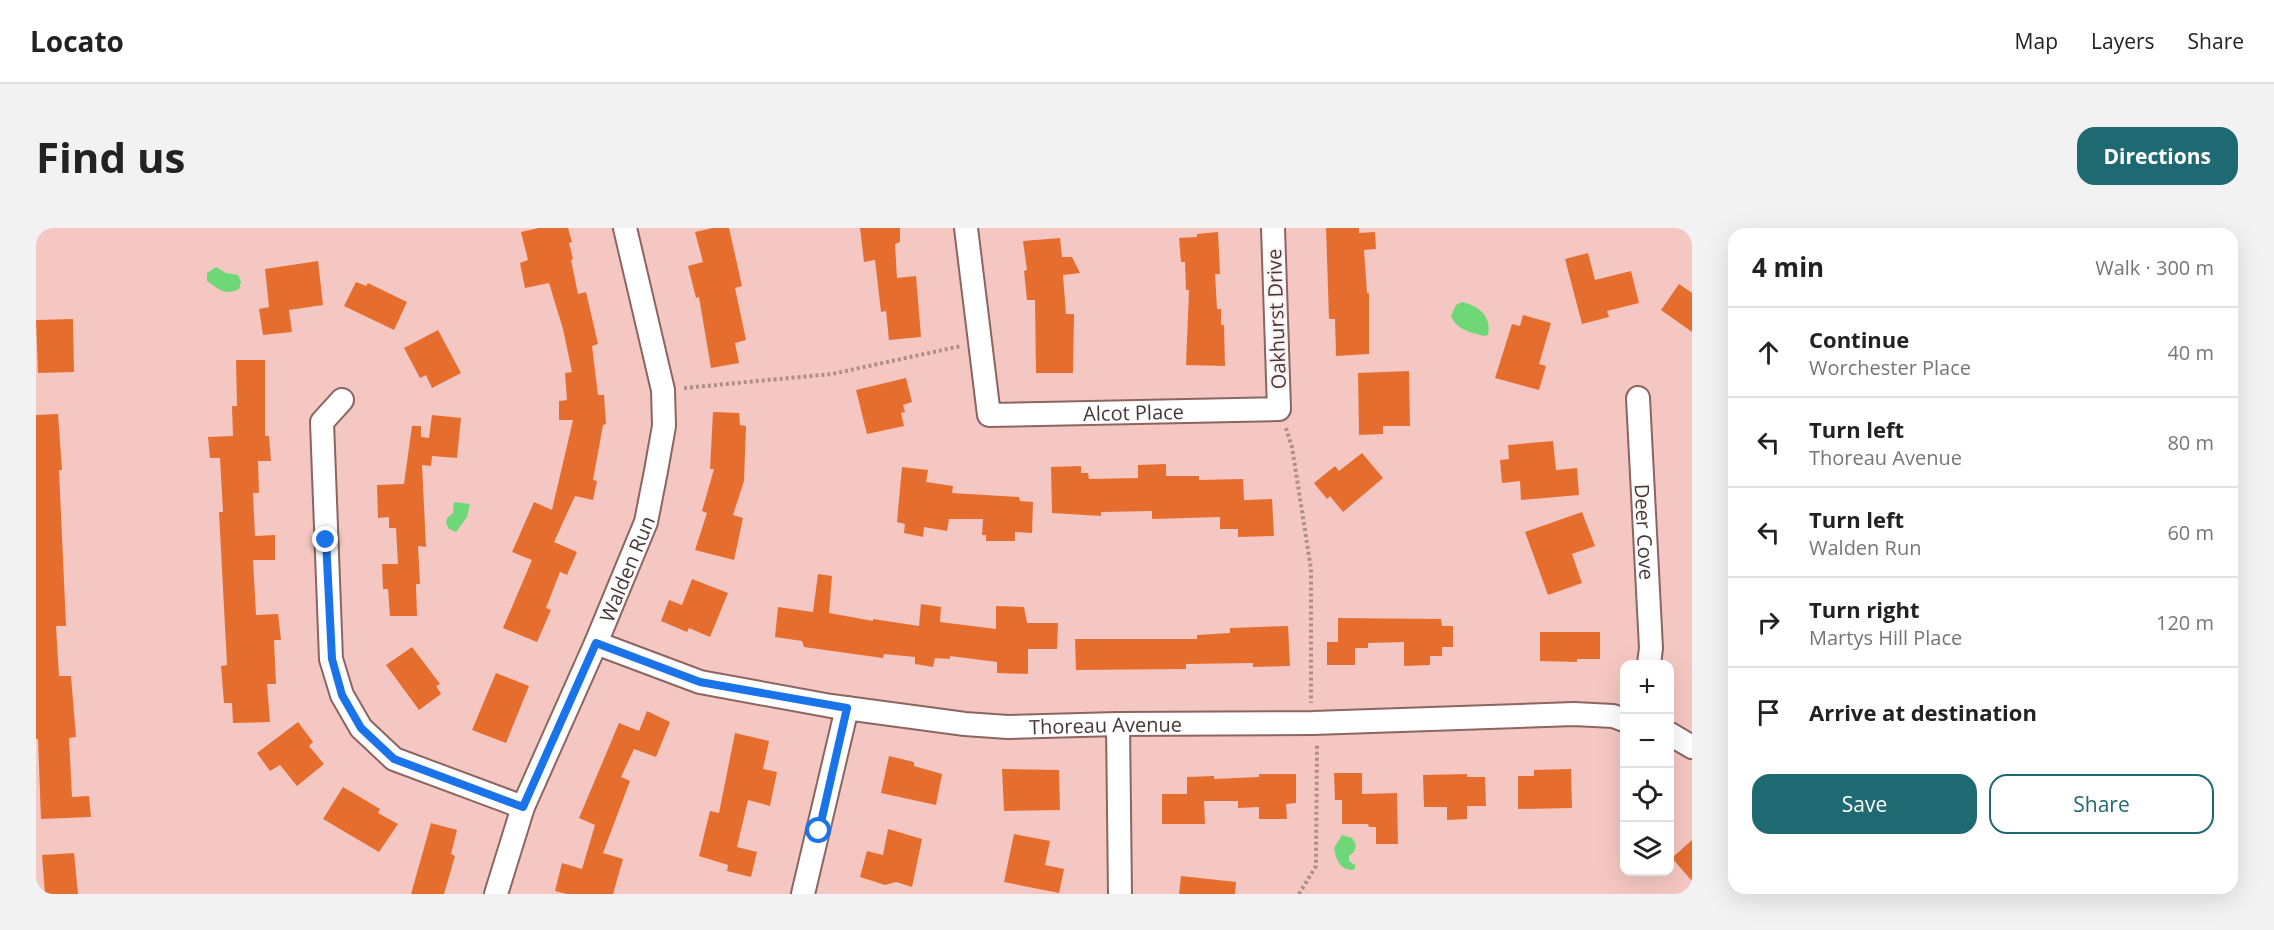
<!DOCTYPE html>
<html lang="en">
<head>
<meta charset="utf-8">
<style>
	:root { --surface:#fff; --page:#f2f2f2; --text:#222; --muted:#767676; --line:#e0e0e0; --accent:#1f6a72 }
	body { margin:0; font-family:"Open Sans",sans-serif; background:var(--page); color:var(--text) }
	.controls { position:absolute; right:18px; bottom:18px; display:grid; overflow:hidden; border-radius:12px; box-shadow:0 6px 24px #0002 }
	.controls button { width:54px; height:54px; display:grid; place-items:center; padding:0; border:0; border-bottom:2px solid var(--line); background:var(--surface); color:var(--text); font:30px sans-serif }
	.stop { position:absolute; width:18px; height:18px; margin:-14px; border:4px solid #1a73e8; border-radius:50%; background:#fff }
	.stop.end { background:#1a73e8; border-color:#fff; box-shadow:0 2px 6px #0008 }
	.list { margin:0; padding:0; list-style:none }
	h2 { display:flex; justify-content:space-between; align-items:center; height:78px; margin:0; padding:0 24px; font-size:26px }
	h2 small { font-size:20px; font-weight:400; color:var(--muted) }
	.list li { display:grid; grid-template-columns:39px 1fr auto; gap:18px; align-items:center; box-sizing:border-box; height:90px; padding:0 24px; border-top:2px solid var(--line) }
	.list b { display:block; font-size:22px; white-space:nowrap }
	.list p { margin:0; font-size:20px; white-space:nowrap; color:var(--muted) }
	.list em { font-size:20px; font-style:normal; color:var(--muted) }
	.actions { display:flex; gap:12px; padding:18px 24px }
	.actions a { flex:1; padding:14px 0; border:2px solid var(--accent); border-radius:18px; text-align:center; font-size:21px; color:var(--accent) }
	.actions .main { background:var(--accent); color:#fff }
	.icon { flex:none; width:33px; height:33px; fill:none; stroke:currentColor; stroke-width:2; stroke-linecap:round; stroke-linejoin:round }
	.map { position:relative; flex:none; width:1656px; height:666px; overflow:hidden; border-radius:18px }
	header { display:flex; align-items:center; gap:36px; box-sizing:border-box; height:84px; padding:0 30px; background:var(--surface); border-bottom:2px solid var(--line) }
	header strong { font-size:28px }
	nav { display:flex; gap:33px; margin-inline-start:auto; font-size:21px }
	.intro { display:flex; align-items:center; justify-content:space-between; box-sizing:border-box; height:144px; padding:0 36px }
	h1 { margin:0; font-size:42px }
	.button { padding:15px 27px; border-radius:18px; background:var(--accent); color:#fff; font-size:21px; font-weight:700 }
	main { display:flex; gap:36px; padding:0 36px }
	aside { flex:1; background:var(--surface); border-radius:18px; box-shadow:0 6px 24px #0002 }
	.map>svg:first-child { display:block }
</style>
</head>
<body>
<header>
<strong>Locato</strong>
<nav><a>Map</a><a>Layers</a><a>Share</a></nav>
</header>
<div class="intro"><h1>Find us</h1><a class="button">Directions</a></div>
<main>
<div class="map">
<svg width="1656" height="666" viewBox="0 0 1656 666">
	<rect width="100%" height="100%" fill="#f5c7c2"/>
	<g fill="#6ed878">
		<path d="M180 39 190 45 202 47 205 54 203 61C189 68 182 61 171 53V45Z"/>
		<path d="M1426 74C1443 78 1456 88 1452 107L1448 108C1434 104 1421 102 1415 88L1420 77Z"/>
		<path d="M418 274 434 276 431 289 420 304 413 301 410 295 411 290 417 285Z"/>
		<path d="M1306 607 1316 610 1320 617 1318 624 1313 628V633L1319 637V641L1316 642C1303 641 1300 631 1298 620Z"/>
	</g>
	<g fill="#e56e2f">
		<path d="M503 0H532L536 14 533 15 537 31 535 32 542 66 550 64 562 116 556 118 562 167H568L570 196 567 197 557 252 561 253 557 272 539 268 518 314 541 324 531 347 524 344 510 380 515 382 501 414 467 400 496 332 476 324 498 274 516 282 537 192H523V173L531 172 529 145 536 144 527 101 513 55 489 60 484 35 492 32 485 4Z"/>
		<path d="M677 0H693L706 58 699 60 710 112 699 115 703 135 675 140 663 69 660 70 652 38 667 34 659 4Z"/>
		<path d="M824 0H864V14L859 16 861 50 880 48 885 109 853 112 850 83 845 84 839 32 828 34Z"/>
		<path d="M1290 0H1323V5L1339 4 1340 21 1328 22 1331 65H1333V126L1300 128 1299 91H1293Z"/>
		<path d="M1182 4 1184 46H1179L1181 81H1185V97H1188L1189 138 1150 137 1153 62H1150L1149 34H1145L1143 10 1161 9V6Z"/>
		<path d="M1024 10 1026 29H1036L1044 45 1027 47 1030 86H1038L1037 145H1000L999 72H991L988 43 991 42 987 13Z"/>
		<path d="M1552 25 1559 52 1595 43 1603 75 1571 83 1573 89 1546 96 1529 31Z"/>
		<path d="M282 33 287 77 253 82 256 104 227 107 223 81 233 79 229 41Z"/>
		<path d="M320 54 330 58 332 55 371 74 358 102 308 78Z"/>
		<path d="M1643 56 1656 65V104L1625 82Z"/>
		<path d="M1487 87 1515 95 1503 136 1510 138 1503 162 1459 150 1476 96 1484 98Z"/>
		<path d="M37 91 38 144 2 145 0 92Z"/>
		<path d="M402 102 425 145 396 160 390 147 384 150 368 120Z"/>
		<path d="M200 132H229V208H233L235 233H222L223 265H217L219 308 239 307V332H217L220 387 242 386 245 412H238L240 456H231L234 494 197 495 196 475H188L185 438 191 437 183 284H187L184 230H174L172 209 197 208 196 178H201Z"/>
		<path d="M1373 143 1374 198H1347V206L1323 207 1322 145Z"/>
		<path d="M870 150 876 174 867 177 869 184 865 185 868 198 831 206 820 162Z"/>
		<path d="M677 184 703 185 704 197 710 198 708 253 697 287 707 290 698 332 659 322 671 285 666 283 678 241H674Z"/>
		<path d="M22 186 26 242H23L30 398H20L23 448H35L40 509 33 510 36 569 53 568 55 589 5 591 2 511H0V187Z"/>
		<path d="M396 187 425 190 421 230 396 228 395 238 386 237 390 319 382 318 384 356H380L381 388H354L352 361H347L346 336H362L360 300H353V289L342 290 341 257 368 256 376 198H385V209L393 210Z"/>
		<path d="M1517 213 1520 242 1541 240 1543 267 1485 272 1484 253 1466 255 1464 232 1473 231 1472 217Z"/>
		<path d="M1326 225 1347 250 1307 284 1294 268 1291 271 1278 255 1299 238 1303 243Z"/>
		<path d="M1130 236V248H1163V252L1207 251 1208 272 1236 271 1238 308 1202 309V301H1184V289L1116 291V283L1065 284V288L1016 285 1015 239 1045 238V245H1052L1053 251 1102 250V237Z"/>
		<path d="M866 239 892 242 890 254 917 258 916 265 983 269 984 273 997 274 996 305 979 304V313H950V307H946L947 291H913L911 303 888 299 887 309 868 305 869 296 861 294Z"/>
		<path d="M1546 284 1559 318 1536 326 1546 355 1512 367 1489 304Z"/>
		<path d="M782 346 796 348 793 385 837 393V391L883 398 885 376 905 379 904 394 960 401V378L988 379 991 395H1022L1021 421H992V446L961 445V434L914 428V431L899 430 897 439 879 436V429L848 426 847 430 789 422 768 419 766 413 739 409 742 379 777 384Z"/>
		<path d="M656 351 692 365 674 409 653 400 651 404 625 393 633 372 646 377Z"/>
		<path d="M1302 390 1405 391 1406 398H1417V419H1406V428H1394V437L1368 438V414L1332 415V420H1319V437H1291V414H1302Z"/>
		<path d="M1252 398 1254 438 1217 439V435L1150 436V441L1040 442 1039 411H1161V407L1194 405V400Z"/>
		<path d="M1504 404H1564V431H1541V434L1504 433Z"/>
		<path d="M376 419 404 456 400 458 405 466 383 482 350 437Z"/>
		<path d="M460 445 493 458 470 515 436 502Z"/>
		<path d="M611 483 634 494 620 529 598 521 585 549 594 553 567 625 587 631 577 666H531L519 663 526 635 546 641 559 597 543 590 583 495 603 503Z"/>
		<path d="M262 494 277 514 273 518 288 536 261 558 244 537 234 543 221 525Z"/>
		<path d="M699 505 733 513 727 541 741 544 734 578 712 572 701 619 721 624 715 649 691 643 692 637 663 628 674 583 683 585Z"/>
		<path d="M853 528 878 534V538L906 546 900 577 845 565Z"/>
		<path d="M966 541 1023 542 1024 582 968 583Z"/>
		<path d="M1535 541 1536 580 1482 581V548H1498V542Z"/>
		<path d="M1298 545H1326V566L1361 565 1362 616H1340V599H1333L1332 596H1306V572H1299Z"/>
		<path d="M1223 546H1260V575L1250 576 1251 591H1223V579L1202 580V573H1168L1169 596H1126V566H1151V549L1178 548V551L1223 549Z"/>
		<path d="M1431 546V549H1449L1450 578H1431V591L1411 592V579H1388L1387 547Z"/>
		<path d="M307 559 344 581 342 585 362 596 343 624 287 591Z"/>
		<path d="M395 595 421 602 415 626 419 628 408 666H375Z"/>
		<path d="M852 601 886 611 876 659 860 654 849 657 824 649 831 623 847 627Z"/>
		<path d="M978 606 1014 613 1009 637 1028 641 1023 665 968 654Z"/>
		<path d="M1656 612V653L1636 630Z"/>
		<path d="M38 625 42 666H9L6 627Z"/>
		<path d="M1145 648 1200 654 1199 666H1143Z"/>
	</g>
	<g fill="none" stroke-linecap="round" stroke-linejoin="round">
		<defs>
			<g id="street">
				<path id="s1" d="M930 0 953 187 1243 181 1237 0"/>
				<path id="s2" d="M1602 170 1615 420 1613 436"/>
				<path d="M306 172 286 194 295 431 306 467 325 500 358 531 487 579"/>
				<path id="s3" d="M560 415 664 454 795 478 929 496 972 499 1082 496 1277 495 1538 486 1577 488 1588 492"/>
				<path d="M1082 496 1084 666"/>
				<path d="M1634 506 1656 519"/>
				<path id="s4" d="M460 666 487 579 560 415 610 294 620 243 628 198 627 162 589 0"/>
				<path d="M767 666 811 480"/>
			</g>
		</defs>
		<use href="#street" stroke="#8c6460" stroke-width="26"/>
		<g stroke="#af8d89" stroke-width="4" stroke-dasharray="3 3" stroke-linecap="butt">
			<path d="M648 160 796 146 925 118"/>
			<path d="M1250 200 1256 219 1275 341V475"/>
			<path d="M1263 666 1280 638 1281 515"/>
		</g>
		<use href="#street" stroke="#fff" stroke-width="22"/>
	</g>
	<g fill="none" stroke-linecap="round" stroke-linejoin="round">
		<path stroke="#1a73e8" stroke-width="8" d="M290 312 296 431 306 467 325 500 358 531 487 579 560 415 664 454 811 480 783 603"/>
	</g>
	<g text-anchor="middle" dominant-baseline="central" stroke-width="4.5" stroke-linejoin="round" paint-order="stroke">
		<g font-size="20" fill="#493735" stroke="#fcf2f1">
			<text transform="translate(1240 91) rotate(-92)">Oakhurst Drive</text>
			<text stroke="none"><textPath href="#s1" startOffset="333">Alcot Place</textPath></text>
			<text stroke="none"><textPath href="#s2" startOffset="134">Deer Cove</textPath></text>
			<text stroke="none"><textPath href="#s4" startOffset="351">Walden Run</textPath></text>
			<text stroke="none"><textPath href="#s3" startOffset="520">Thoreau Avenue</textPath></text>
		</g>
	</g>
</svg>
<div class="controls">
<button>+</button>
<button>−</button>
<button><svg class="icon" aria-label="locate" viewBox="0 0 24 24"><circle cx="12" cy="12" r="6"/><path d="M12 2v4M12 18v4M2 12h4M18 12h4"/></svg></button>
<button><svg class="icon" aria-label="layers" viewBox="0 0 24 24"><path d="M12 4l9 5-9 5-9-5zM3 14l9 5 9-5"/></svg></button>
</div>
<div class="stop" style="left:783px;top:603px"></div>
<div class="stop end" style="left:290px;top:312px"></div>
</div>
<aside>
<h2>4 min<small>Walk · 300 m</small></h2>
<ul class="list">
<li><svg class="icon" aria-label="ahead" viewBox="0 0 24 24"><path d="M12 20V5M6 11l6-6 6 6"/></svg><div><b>Continue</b><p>Worchester Place</p></div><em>40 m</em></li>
<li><svg class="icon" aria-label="left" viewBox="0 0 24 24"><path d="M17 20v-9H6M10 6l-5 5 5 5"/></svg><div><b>Turn left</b><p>Thoreau Avenue</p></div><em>80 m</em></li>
<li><svg class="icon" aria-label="left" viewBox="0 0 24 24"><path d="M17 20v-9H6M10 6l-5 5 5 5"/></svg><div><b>Turn left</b><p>Walden Run</p></div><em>60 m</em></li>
<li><svg class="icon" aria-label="right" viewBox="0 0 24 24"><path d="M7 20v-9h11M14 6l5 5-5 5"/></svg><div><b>Turn right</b><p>Martys Hill Place</p></div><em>120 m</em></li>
<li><svg class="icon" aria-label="arrive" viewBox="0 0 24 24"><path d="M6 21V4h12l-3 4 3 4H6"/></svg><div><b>Arrive at destination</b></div></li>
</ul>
<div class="actions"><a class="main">Save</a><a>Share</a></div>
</aside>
</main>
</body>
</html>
